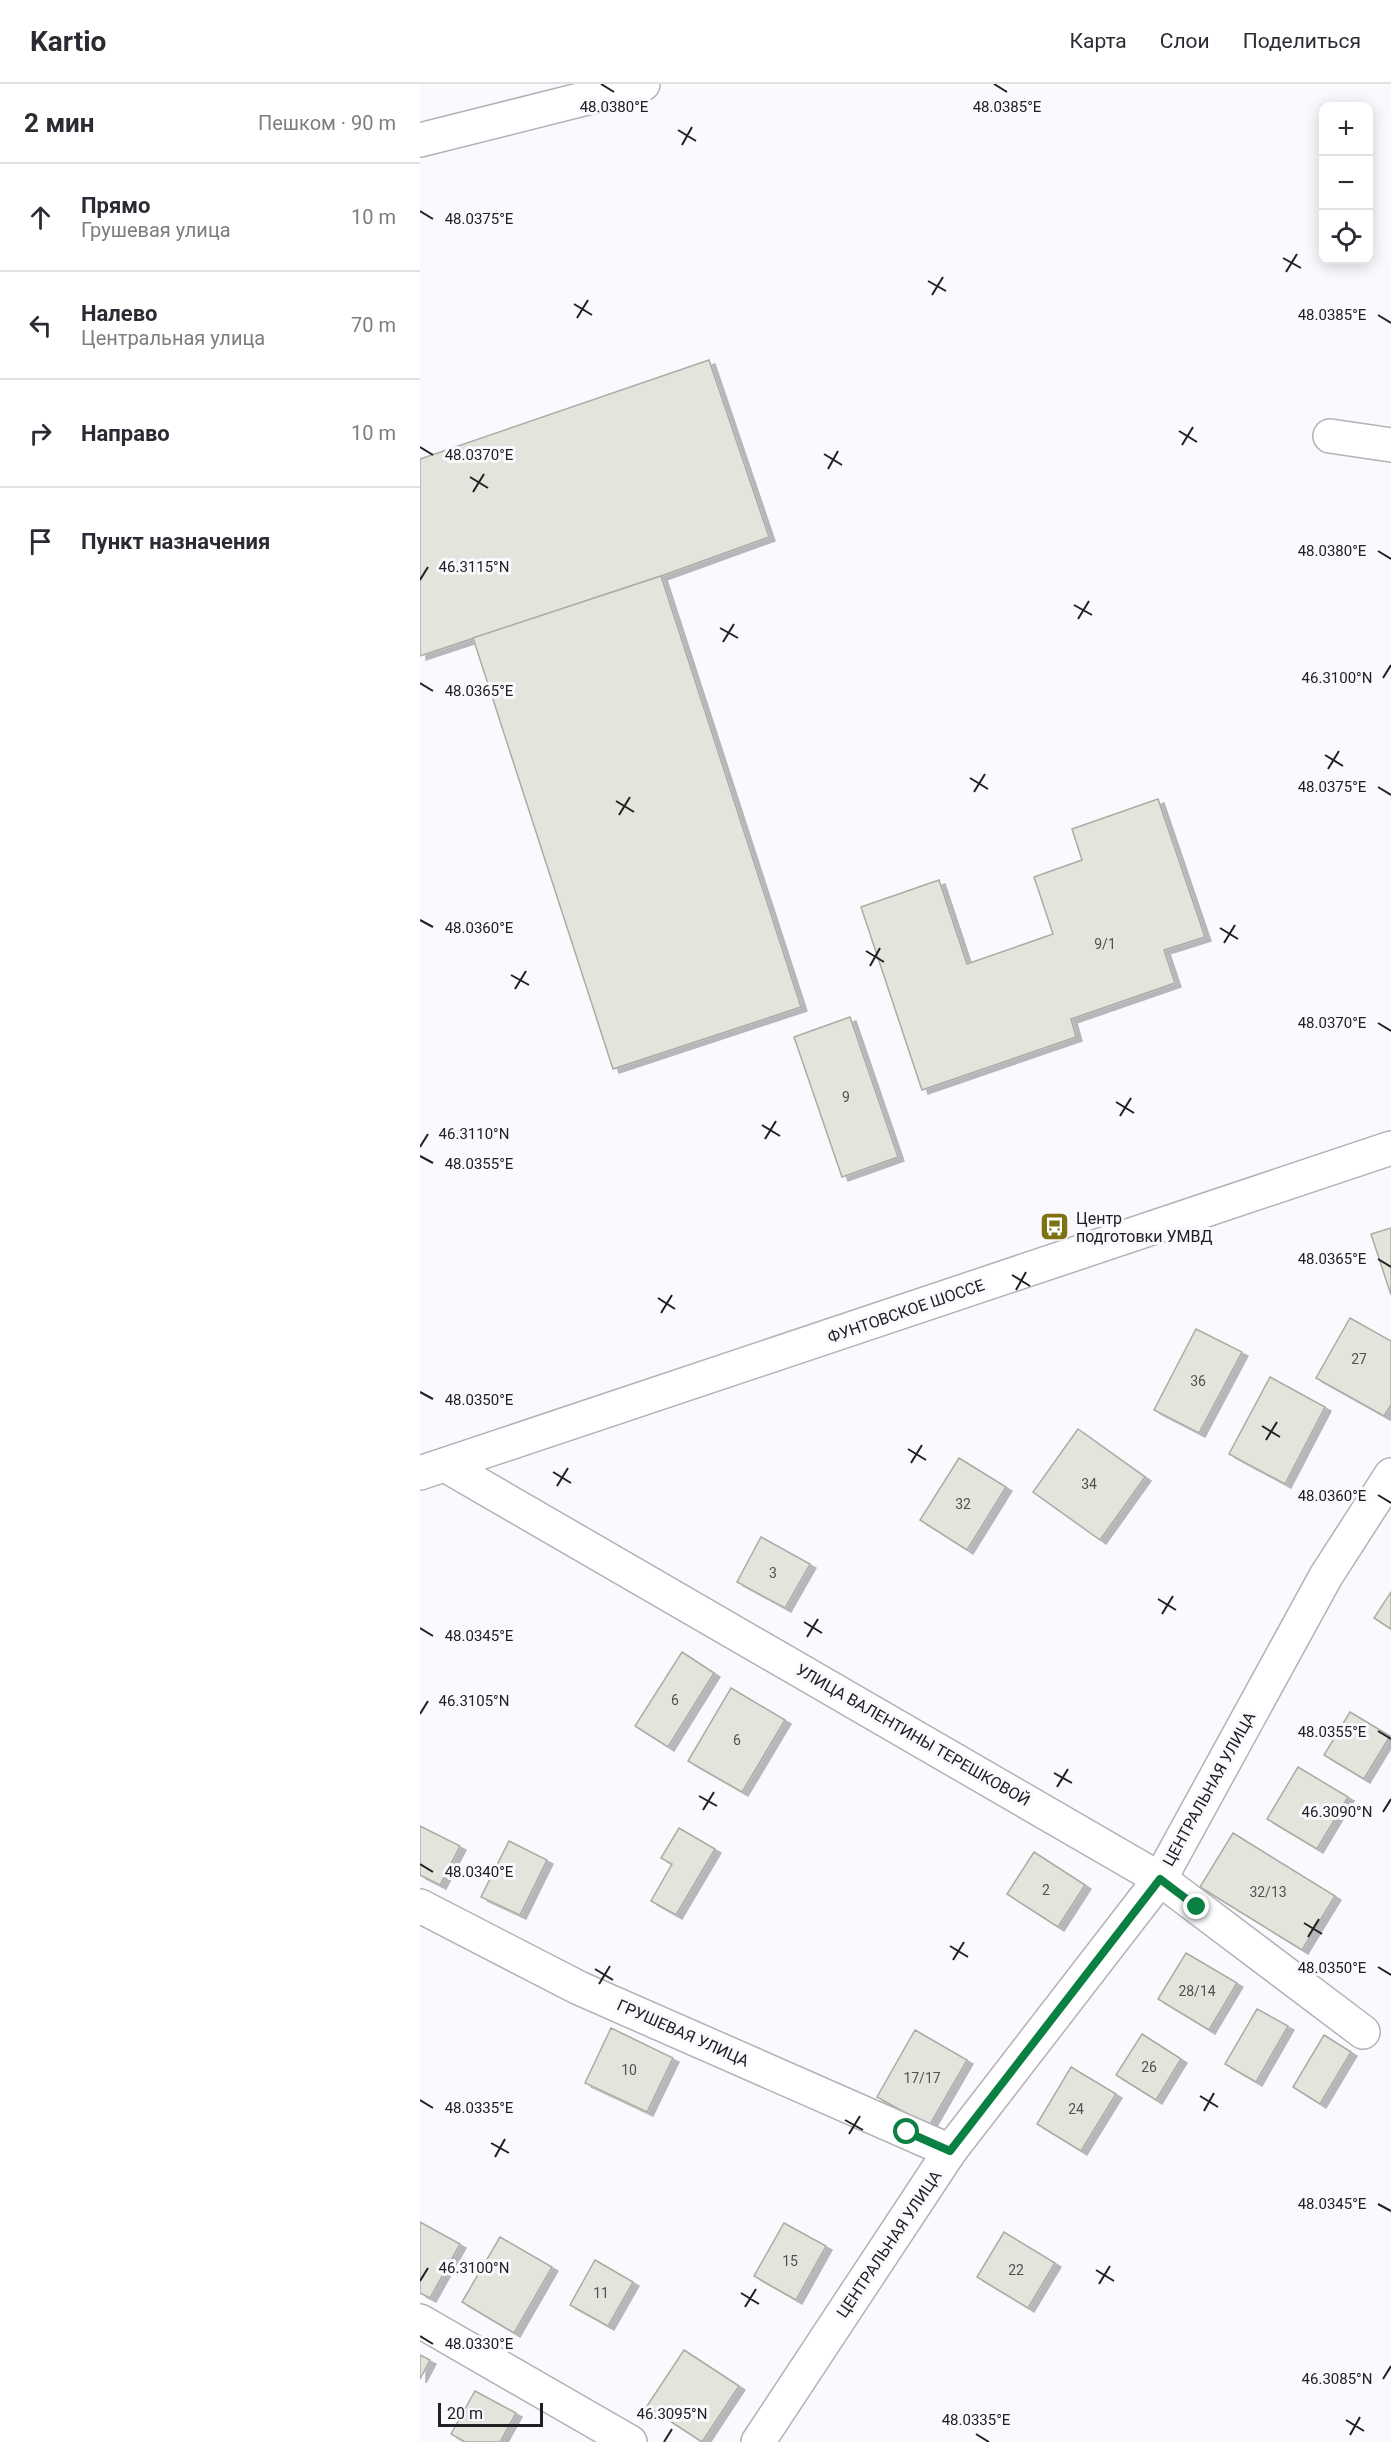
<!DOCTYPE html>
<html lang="ru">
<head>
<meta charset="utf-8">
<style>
	:root { --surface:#fff; --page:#f2f2f3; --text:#2b2b33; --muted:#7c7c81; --line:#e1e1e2 }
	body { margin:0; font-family:Roboto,sans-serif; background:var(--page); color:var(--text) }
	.controls { position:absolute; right:18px; top:18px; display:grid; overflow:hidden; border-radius:12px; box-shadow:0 3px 15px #0003 }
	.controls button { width:54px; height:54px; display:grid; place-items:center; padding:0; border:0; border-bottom:2px solid var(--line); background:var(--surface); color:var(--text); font:30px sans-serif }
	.scale { position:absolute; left:18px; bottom:15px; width:105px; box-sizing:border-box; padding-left:6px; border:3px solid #212023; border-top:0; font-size:16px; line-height:21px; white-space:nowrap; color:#212023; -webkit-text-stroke:4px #fbf8fe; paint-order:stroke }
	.stop { position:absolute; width:18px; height:18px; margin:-14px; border:4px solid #0b8043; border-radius:50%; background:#fff }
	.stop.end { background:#0b8043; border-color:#fff; box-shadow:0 2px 6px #0008 }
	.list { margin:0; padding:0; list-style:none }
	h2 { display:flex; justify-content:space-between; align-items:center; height:78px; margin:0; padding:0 24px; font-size:26px }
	h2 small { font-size:20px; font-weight:400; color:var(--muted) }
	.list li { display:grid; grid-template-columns:39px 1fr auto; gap:18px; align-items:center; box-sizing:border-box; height:108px; padding:0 24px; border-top:2px solid var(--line) }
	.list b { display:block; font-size:22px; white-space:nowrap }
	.list p { margin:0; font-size:20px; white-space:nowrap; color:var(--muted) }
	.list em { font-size:20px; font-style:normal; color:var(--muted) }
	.icon { flex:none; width:33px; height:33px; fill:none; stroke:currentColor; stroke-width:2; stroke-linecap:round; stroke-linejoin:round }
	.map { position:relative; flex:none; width:971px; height:2358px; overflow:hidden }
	header { display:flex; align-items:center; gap:36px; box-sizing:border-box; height:84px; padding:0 30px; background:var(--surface); border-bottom:2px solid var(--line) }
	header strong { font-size:28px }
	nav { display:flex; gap:33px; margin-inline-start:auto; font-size:21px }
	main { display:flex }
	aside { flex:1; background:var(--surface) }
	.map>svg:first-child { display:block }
</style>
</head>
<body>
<header>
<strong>Kartio</strong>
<nav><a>Карта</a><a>Слои</a><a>Поделиться</a></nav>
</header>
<main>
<aside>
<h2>2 мин<small>Пешком · 90 m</small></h2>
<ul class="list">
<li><svg class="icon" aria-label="ahead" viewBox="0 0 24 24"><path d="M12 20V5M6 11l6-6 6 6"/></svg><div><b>Прямо</b><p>Грушевая улица</p></div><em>10 m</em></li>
<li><svg class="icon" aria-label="left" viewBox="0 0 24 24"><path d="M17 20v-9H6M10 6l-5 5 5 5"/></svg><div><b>Налево</b><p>Центральная улица</p></div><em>70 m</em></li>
<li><svg class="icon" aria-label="right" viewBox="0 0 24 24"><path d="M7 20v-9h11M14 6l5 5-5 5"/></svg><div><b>Направо</b></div><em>10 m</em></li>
<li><svg class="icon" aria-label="arrive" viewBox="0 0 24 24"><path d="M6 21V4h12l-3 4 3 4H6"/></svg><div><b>Пункт назначения</b></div></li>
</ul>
</aside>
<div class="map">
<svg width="971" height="2358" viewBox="0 0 971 2358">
	<defs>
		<filter id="shadow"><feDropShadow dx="6" dy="4" stdDeviation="0" flood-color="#0004"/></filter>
	</defs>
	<rect width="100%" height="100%" fill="#fbf8fe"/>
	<g fill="#e5e4dc" stroke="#acaca4" stroke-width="1.5" filter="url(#shadow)">
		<path d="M289 276 349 453 241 492 0 572V375Z"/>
		<path d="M241 492 381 923 193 985 53 554Z"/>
		<path d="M738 715 785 853 744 866 755 899 651 935 656 953 502 1006 441 823 519 796 547 880 633 850 614 793 662 776 652 745Z"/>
		<path d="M430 933 478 1073 422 1093 374 953Z"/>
		<path d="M971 1144V1211L951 1150Z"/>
		<path d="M930 1234 971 1257V1321L964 1332 896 1294Z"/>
		<path d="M776 1245 822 1268 779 1349 734 1326Z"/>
		<path d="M850 1293 905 1323 865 1400 809 1370Z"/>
		<path d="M658 1345 725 1393 680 1456 613 1408Z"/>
		<path d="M539 1374 586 1403 547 1466 500 1436Z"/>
		<path d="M341 1453 390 1480 365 1524 317 1498Z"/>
		<path d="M971 1508V1545L954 1534Z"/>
		<path d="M262 1568 294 1589 248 1663 215 1642Z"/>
		<path d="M311 1604 365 1636 322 1708 268 1677Z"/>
		<path d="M930 1628 970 1652 944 1695 904 1671Z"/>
		<path d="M878 1683 928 1713 897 1765 847 1735Z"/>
		<path d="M0 1742 40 1762 20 1801 0 1791Z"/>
		<path d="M259 1744 295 1765 256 1831 231 1817 252 1780 241 1774Z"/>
		<path d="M813 1749 915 1812 882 1866 780 1803Z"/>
		<path d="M89 1757 127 1776 100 1831 61 1813Z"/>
		<path d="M614 1768 665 1801 638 1843 587 1810Z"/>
		<path d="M766 1869 817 1899 789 1946 738 1915Z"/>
		<path d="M837 1925 868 1942 836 1998 805 1980Z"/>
		<path d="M191 1944 253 1974 227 2028 165 1999Z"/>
		<path d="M495 1946 547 1976 509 2042 457 2013Z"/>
		<path d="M722 1950 761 1975 736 2016 696 1991Z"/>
		<path d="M904 1951 931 1968 900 2020 873 2003Z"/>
		<path d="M651 1983 696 2010 661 2067 617 2040Z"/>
		<path d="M0 2138 40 2160 10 2214 0 2209Z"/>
		<path d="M364 2139 406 2162 376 2216 334 2192Z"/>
		<path d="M584 2148 635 2179 608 2224 557 2193Z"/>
		<path d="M80 2153 132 2183 94 2249 42 2218Z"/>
		<path d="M175 2176 213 2198 188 2242 150 2221Z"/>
		<path d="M264 2266 319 2302 282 2358 227 2322Z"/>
		<path d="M0 2271 10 2276 0 2295Z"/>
		<path d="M55 2307 96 2329 80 2358H45L31 2350Z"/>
	</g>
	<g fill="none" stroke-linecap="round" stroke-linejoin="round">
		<defs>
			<g id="street">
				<path d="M0 56 223 0"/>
				<path d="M910 352 971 361"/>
				<path d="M25 1381 740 1795 943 1948"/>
				<path d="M0 1822 159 1904 530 2067"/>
				<path d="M0 2237 210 2358"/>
				<path d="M338 2358 530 2067 740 1795 906 1492 971 1391"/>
			</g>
			<path id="secondary" d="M0 1389 971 1064"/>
		</defs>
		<use href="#street" stroke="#b4b1b8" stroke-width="36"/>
		<use href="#secondary" stroke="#b4b1b8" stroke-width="36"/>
		<use href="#street" stroke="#fff" stroke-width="33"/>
		<use href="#secondary" stroke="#fff" stroke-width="33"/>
	</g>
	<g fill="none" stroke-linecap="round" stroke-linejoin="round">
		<path stroke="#0b8043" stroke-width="8" d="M487 2048 530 2067 740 1795 777 1823"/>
	</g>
	<path fill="none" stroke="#212023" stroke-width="2" d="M181 0 194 8M574 0 587 8M258 46 276 57M262 61 272 43M0 127 13 135M863 174 881 184M866 188 877 170M508 197 526 207M512 211 523 193M154 220 172 231M958 231 971 239M157 234 168 216M759 347 777 358M762 361 773 343M0 363 13 371M404 370 422 381M408 385 418 367M50 393 68 404M53 408 64 390M958 467 971 475M0 496 8 483M654 521 672 531M658 535 669 517M300 544 318 554M303 558 314 540M963 594 971 581M0 599 13 607M905 671 923 682M908 685 919 667M550 694 568 705M958 703 971 711M554 708 565 690M196 717 214 728M199 731 210 713M0 836 13 843M800 844 818 855M804 859 815 841M446 867 464 878M450 882 460 864M91 891 109 901M95 905 106 887M958 939 971 947M696 1018 714 1029M700 1032 711 1014M342 1041 360 1052M345 1055 356 1037M0 1063 8 1050M0 1072 13 1079M958 1175 971 1183M592 1191 610 1202M596 1206 606 1188M238 1214 255 1225M241 1229 252 1211M0 1308 13 1315M842 1342 860 1353M846 1356 857 1338M488 1365 506 1376M491 1379 502 1361M133 1388 151 1399M137 1402 148 1384M958 1411 971 1419M738 1515 756 1526M742 1530 753 1512M384 1538 402 1549M0 1544 13 1552M387 1553 398 1535M0 1630 8 1617M958 1647 971 1655M634 1689 652 1699M637 1703 648 1685M279 1712 297 1722M283 1726 294 1708M963 1728 971 1715M0 1780 13 1788M884 1839 902 1850M888 1853 899 1835M530 1862 548 1873M533 1876 544 1858M958 1883 971 1891M175 1885 193 1896M179 1900 190 1882M780 2012 798 2023M0 2016 13 2024M784 2027 794 2009M425 2036 443 2046M429 2050 440 2032M71 2059 89 2069M75 2073 85 2055M958 2120 971 2127M676 2186 694 2197M0 2197 8 2184M679 2200 690 2182M321 2209 339 2220M325 2223 336 2205M0 2252 13 2260M963 2295 971 2282M926 2336 944 2347M556 2350 569 2358M930 2351 940 2333M244 2358 252 2345"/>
	<defs>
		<symbol id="bus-square" viewBox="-11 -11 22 22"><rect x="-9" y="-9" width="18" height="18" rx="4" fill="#7e7213" stroke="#fbf8fe"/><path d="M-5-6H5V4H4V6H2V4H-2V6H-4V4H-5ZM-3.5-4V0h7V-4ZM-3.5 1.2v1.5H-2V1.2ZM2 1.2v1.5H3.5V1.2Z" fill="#fff"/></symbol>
	</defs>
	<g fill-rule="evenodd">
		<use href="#bus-square" x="618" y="1126" width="33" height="33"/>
	</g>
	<g text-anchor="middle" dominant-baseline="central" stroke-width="6" stroke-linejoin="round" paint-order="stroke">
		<g font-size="14" fill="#525151">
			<text x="685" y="860">9/1</text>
			<text x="426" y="1013">9</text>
			<text x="939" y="1275">27</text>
			<text x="778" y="1297">36</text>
			<text x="669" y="1400">34</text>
			<text x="543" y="1420">32</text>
			<text x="353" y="1489">3</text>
			<text x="255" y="1616">6</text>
			<text x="317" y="1656">6</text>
			<text x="626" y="1806">2</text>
			<text x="848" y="1808">32/13</text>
			<text x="777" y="1907">28/14</text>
			<text x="729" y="1983">26</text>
			<text x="209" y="1986">10</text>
			<text x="502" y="1994">17/17</text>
			<text x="656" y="2025">24</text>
			<text x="370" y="2177">15</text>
			<text x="596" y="2186">22</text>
			<text x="181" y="2209">11</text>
		</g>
		<g font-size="16" fill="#212023" stroke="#fbf8fe" text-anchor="start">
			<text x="656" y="1134">Центр<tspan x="656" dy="18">подготовки УМВД</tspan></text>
		</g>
		<g font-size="16" fill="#212023" stroke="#fbf8fe">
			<text transform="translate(486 1227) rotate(-19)">ФУНТОВСКОЕ ШОССЕ</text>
			<text transform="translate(493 1651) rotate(30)">УЛИЦА ВАЛЕНТИНЫ ТЕРЕШКОВОЙ</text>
			<text transform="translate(789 1705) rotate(-61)">ЦЕНТРАЛЬНАЯ УЛИЦА</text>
			<text transform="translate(263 1949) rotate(24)">ГРУШЕВАЯ УЛИЦА</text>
			<text transform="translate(469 2160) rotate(-56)">ЦЕНТРАЛЬНАЯ УЛИЦА</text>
		</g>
	</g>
	<g font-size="15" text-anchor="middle" fill="#212023" stroke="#fbf8fe" stroke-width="6" stroke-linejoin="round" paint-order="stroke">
		<text x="194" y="28">48.0380°E</text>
		<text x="587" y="28">48.0385°E</text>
		<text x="59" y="140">48.0375°E</text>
		<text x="912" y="236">48.0385°E</text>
		<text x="59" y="376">48.0370°E</text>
		<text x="912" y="472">48.0380°E</text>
		<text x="54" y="488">46.3115°N</text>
		<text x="917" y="599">46.3100°N</text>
		<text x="59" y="612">48.0365°E</text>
		<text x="912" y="708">48.0375°E</text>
		<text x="59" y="849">48.0360°E</text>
		<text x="912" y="944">48.0370°E</text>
		<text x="54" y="1055">46.3110°N</text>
		<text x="59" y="1085">48.0355°E</text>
		<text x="912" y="1180">48.0365°E</text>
		<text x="59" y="1321">48.0350°E</text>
		<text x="912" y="1417">48.0360°E</text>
		<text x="59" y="1557">48.0345°E</text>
		<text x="54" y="1622">46.3105°N</text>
		<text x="912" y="1653">48.0355°E</text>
		<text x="917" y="1733">46.3090°N</text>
		<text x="59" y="1793">48.0340°E</text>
		<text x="912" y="1889">48.0350°E</text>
		<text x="59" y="2029">48.0335°E</text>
		<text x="912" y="2125">48.0345°E</text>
		<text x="54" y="2189">46.3100°N</text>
		<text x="59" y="2265">48.0330°E</text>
		<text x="917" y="2300">46.3085°N</text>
		<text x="252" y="2335">46.3095°N</text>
		<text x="556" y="2341">48.0335°E</text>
	</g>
</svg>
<div class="controls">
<button>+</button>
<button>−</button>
<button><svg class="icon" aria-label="locate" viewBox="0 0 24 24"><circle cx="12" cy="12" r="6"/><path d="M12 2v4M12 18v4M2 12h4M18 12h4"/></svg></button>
</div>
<div class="scale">20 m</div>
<div class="stop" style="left:487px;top:2048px"></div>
<div class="stop end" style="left:777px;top:1823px"></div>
</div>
</main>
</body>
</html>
